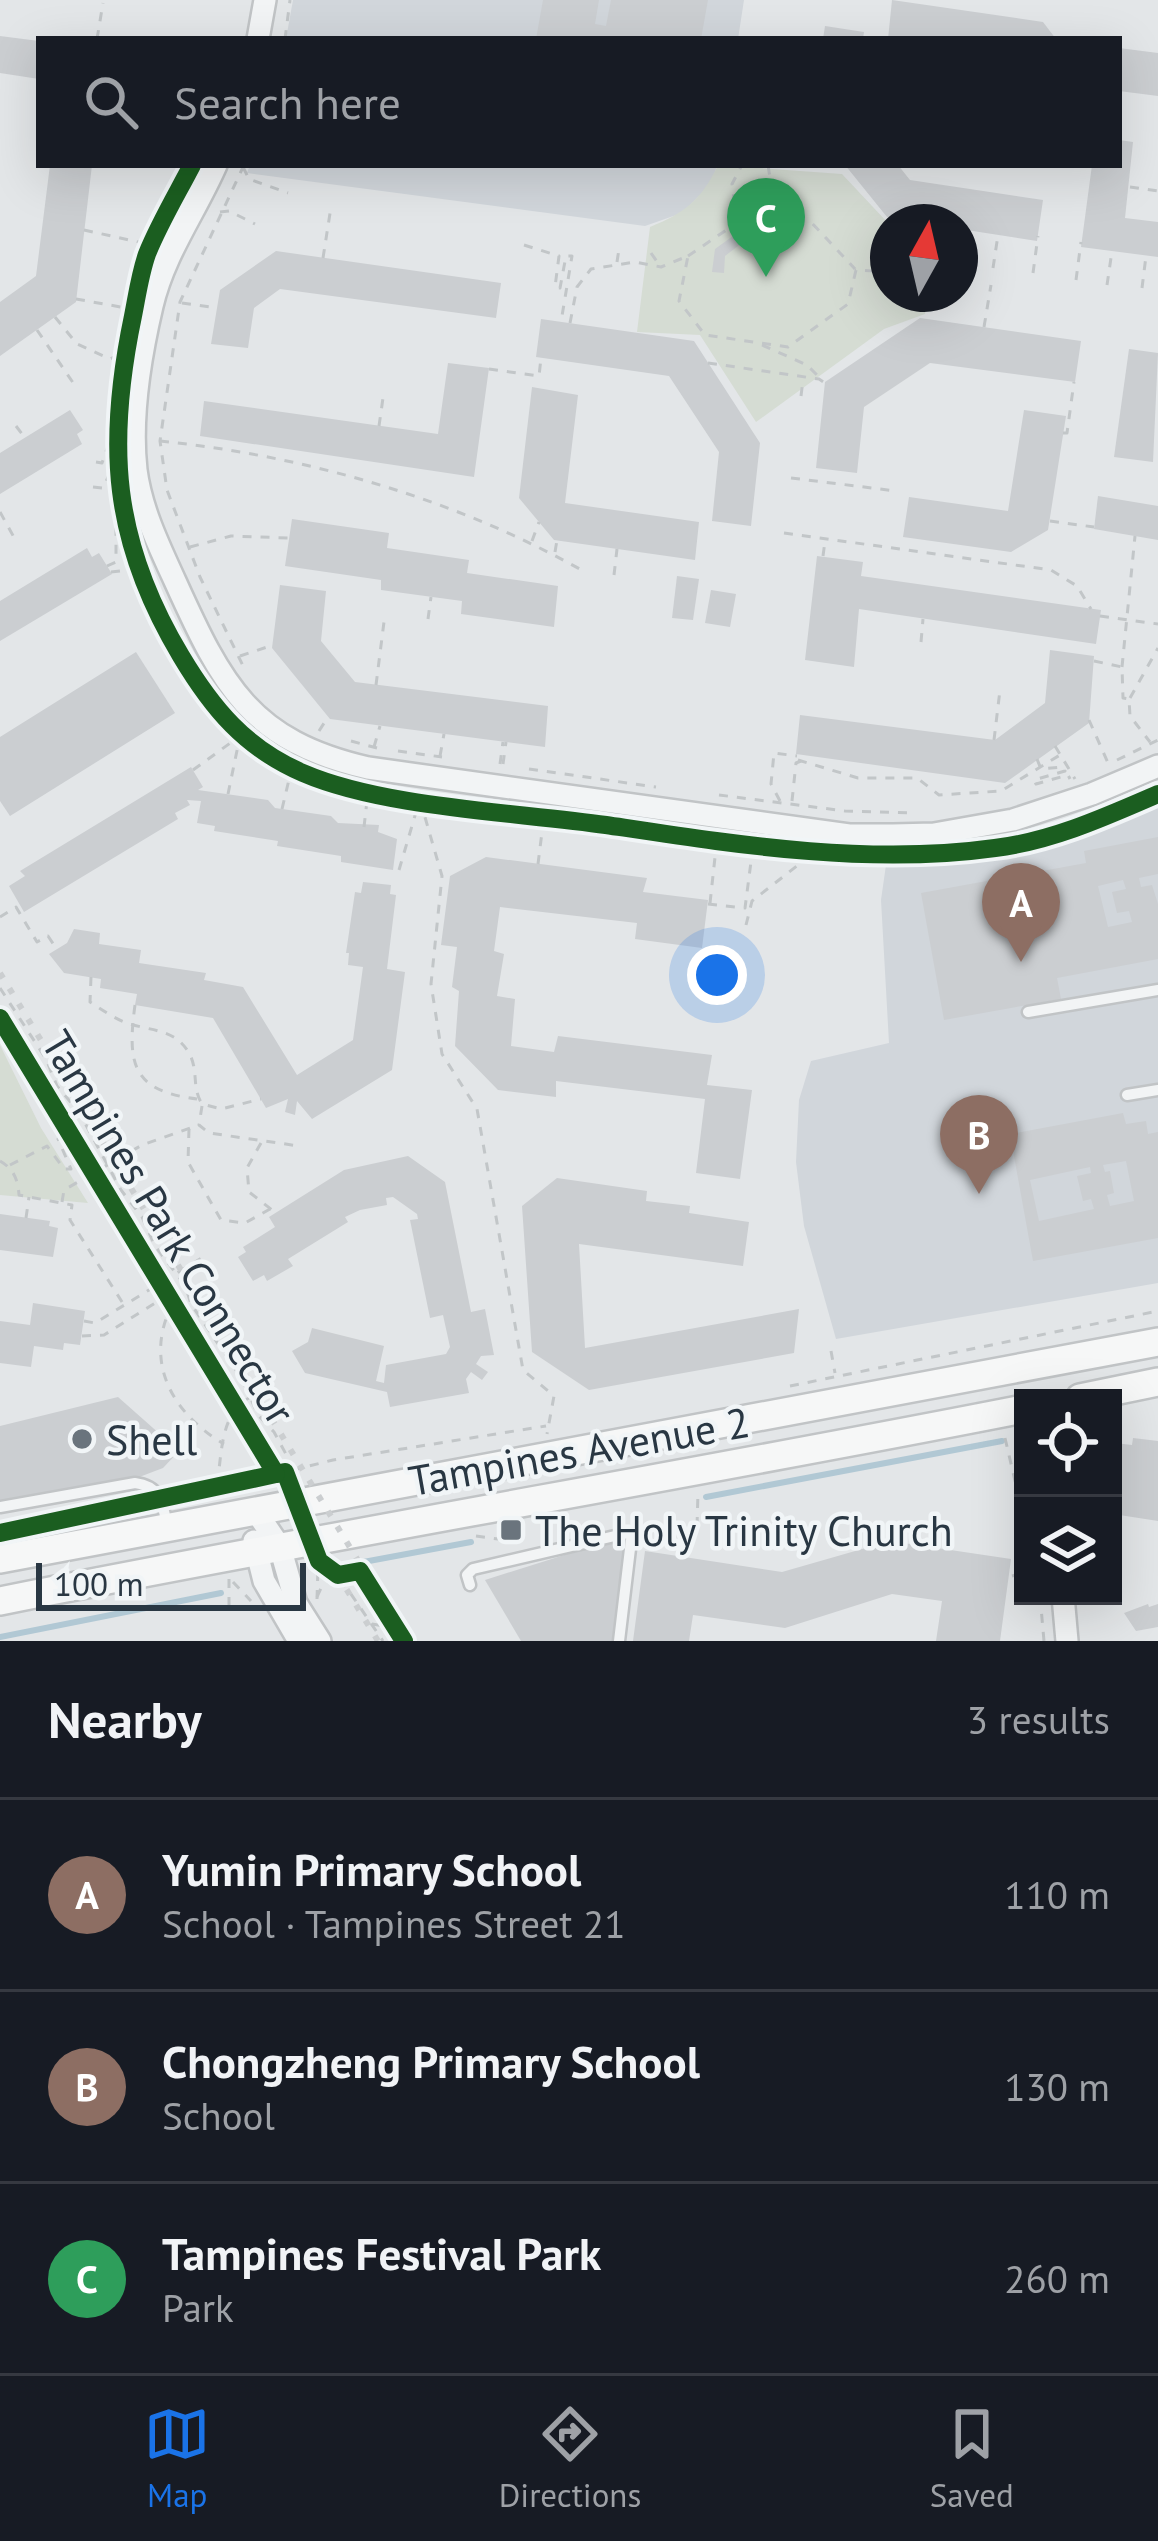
<!DOCTYPE html>
<html lang="en">
<head>
<meta charset="utf-8">
<style>
	:root { --surface:#171b24; --page:#20242c; --text:#f1f3f6; --muted:#9ea1a6; --line:#363941; --accent:#1a73e8 }
	body { margin:0; font-family:"PT Sans",sans-serif; background:var(--page); color:var(--text) }
	.controls { position:absolute; right:36px; bottom:36px; display:grid; overflow:hidden; border-radius:0px; box-shadow:0 12px 48px #0002 }
	.controls button { width:108px; height:108px; display:grid; place-items:center; padding:0; border:0; border-bottom:3px solid var(--line); background:var(--surface); color:var(--text); font:60px sans-serif }
	.compass { position:absolute; left:870px; top:204px; width:108px; height:108px; border-radius:50%; background:var(--surface); box-shadow:0 12px 48px #0002; rotate:8deg }
	.scale { position:absolute; left:36px; bottom:30px; width:270px; box-sizing:border-box; padding-left:12px; border:6px solid #293743; border-top:0; font-size:33px; line-height:42px; white-space:nowrap; color:#293743; -webkit-text-stroke:9px #f1f5f7; paint-order:stroke }
	.you { position:absolute; left:717px; top:975px; width:42px; height:42px; margin:-30px; border:9px solid #fff; border-radius:50%; background:#1a73e8; box-shadow:0 0 0 18px #1a73e833 }
	.badge { display:grid; place-items:center; width:78px; height:78px; border-radius:50%; background:var(--accent); color:#fff; font-size:39px; font-weight:700 }
	.pin { position:absolute; translate:-50% -99px; filter:drop-shadow(0 3px 6px #0008) }
	.pin::after { content:''; position:absolute; top:63px; width:42px; height:36px; background:inherit; clip-path:polygon(0 0,100% 0,50% 100%) }
	.list { margin:0; padding:0; list-style:none }
	h2 { display:flex; justify-content:space-between; align-items:center; height:156px; margin:0; padding:0 48px; font-size:51px }
	h2 small { font-size:39px; font-weight:400; color:var(--muted) }
	.list li { display:grid; grid-template-columns:78px 1fr auto; gap:36px; align-items:center; box-sizing:border-box; height:192px; padding:0 48px; border-top:3px solid var(--line) }
	.list b { display:block; font-size:45px; white-space:nowrap }
	.list p { margin:0; font-size:39px; white-space:nowrap; color:var(--muted) }
	.list em { font-size:39px; font-style:normal; color:var(--muted) }
	.icon { flex:none; width:66px; height:66px; fill:none; stroke:currentColor; stroke-width:2; stroke-linecap:round; stroke-linejoin:round }
	.map { position:relative; flex:none; width:1158px; height:1641px; overflow:hidden }
	.search { position:absolute; background:var(--surface); box-shadow:0 12px 48px #0002; left:36px; right:36px; top:36px; height:132px; display:flex; align-items:center; gap:30px; box-sizing:border-box; padding:0 42px; border-radius:0px; color:var(--muted); font-size:45px }
	.sheet { height:732px; background:var(--surface) }
	nav { display:flex; justify-content:space-around; align-items:center; box-sizing:border-box; height:168px; border-top:3px solid var(--line); background:var(--surface); font-size:33px; color:var(--muted) }
	nav a { display:grid; justify-items:center; gap:6px }
	nav .on { color:var(--accent) }
	.map>svg:first-child { display:block }
</style>
</head>
<body>
<div class="map">
<svg width="1158" height="1641" viewBox="0 0 1158 1641">
	<rect width="100%" height="100%" fill="#e3e6e8"/>
	<g fill="#d1d6db">
		<path d="M293 0H744L738 39H286Z"/>
		<path d="M250 165H717L712 183 682 213 645 226 247 173Z"/>
		<path d="M1158 806V1283L836 1339 804 1226 796 1162 799 1100 811 1061 889 1043 881 900 886 865 1053 842Z"/>
	</g>
	<g fill="#d5dcd3">
		<path d="M718 165 842 174 888 223V294H928L925 314 884 329 756 422 700 335 637 332 650 227C685 213 702 199 718 165Z"/>
		<path d="M0 1045 41 1128 88 1203 0 1195Z"/>
	</g>
	<g fill="none" stroke-linecap="round" stroke-linejoin="round">
		<g stroke="#b1c8d4" stroke-width="6">
			<path d="M706 1497 1002 1441"/>
			<path d="M342 1566 471 1542"/>
			<path d="M0 1637 221 1593"/>
		</g>
	</g>
	<g fill="#cbced1" fill-rule="evenodd">
		<path d="M543 0H599L595 24 606 26 611 0H708L701 39H536Z"/>
		<path d="M892 0 1043 22 1056 39H888Z"/>
		<path d="M825 26 864 32 863 39H823Z"/>
		<path d="M0 36 39 41V79L0 73Z"/>
		<path d="M1119 48 1158 53V96L1119 91Z"/>
		<path d="M1119 140 1133 142 1125 218 1158 222V257L1081 247 1092 165H1119Z"/>
		<path d="M50 165H92L76 302 0 356V302L36 276Z"/>
		<path d="M845 165H898L910 180 1043 200 1037 241 960 229V222L887 217Z"/>
		<path d="M762 215 785 218V229L764 226 725 256 724 273 712 272 715 249Z"/>
		<path d="M276 251 501 283 496 318 280 289 254 308 248 348 211 344 220 290Z"/>
		<path d="M920 318 1081 341 1075 382 930 363 864 407 857 473 816 468 825 382Z"/>
		<path d="M541 319 694 341 760 443 751 526 712 521 719 452 669 376 536 357Z"/>
		<path d="M1129 349 1158 353 1153 462 1114 457Z"/>
		<path d="M448 363 489 368 474 477 200 436 204 401 438 434Z"/>
		<path d="M532 387 578 395 565 503 699 522 695 560 554 540 519 498Z"/>
		<path d="M70 410 83 430 77 434 82 444 0 494V453Z"/>
		<path d="M1024 410 1066 416 1048 530 1011 552 903 537 909 497 1008 511Z"/>
		<path d="M1098 496 1158 506V540L1094 529Z"/>
		<path d="M292 519 389 533 387 548 469 560 467 573 558 586 554 627 461 614 462 601 381 590V580L285 566Z"/>
		<path d="M87 548 92 557 99 553 112 574 0 641V601Z"/>
		<path d="M817 556 863 562 861 576 1101 610 1096 644 859 609 854 667 805 660Z"/>
		<path d="M677 576 699 579 693 620 672 618Z"/>
		<path d="M280 585 326 591 321 641 355 682 548 706 545 747 330 719 272 648Z"/>
		<path d="M711 590 736 594 730 627 705 623Z"/>
		<path d="M1050 650 1094 656 1089 723 1005 783 796 754 800 715 995 740 1045 703Z"/>
		<path d="M136 652 175 713 10 816 0 801V737Z"/>
		<path d="M191 767 203 787 198 790 268 800 275 808 331 816 338 823 379 825 378 832 397 839 393 870 341 862V856L277 846 278 841 214 831 215 826 197 823 201 801 187 800 190 805 175 813 178 819 24 912 9 886 25 876 20 871Z"/>
		<path d="M1158 837V874L1139 878 1141 887 1152 885 1158 904V959L1057 978 1061 999 944 1020 921 893 1086 863 1084 851ZM1123 880 1126 889 1112 892 1117 913 1129 911 1132 922 1108 927 1098 886Z"/>
		<path d="M486 857 647 878 643 892 708 900 702 948 635 939 637 923 500 907 494 951 504 954 497 996 515 999 511 1046 554 1052 558 1036 712 1055 707 1085 752 1090 740 1179 696 1173 705 1099 556 1081V1097L498 1090 455 1046 459 991 452 987 457 947 441 945 450 876Z"/>
		<path d="M363 882 391 885 390 894 396 895 387 969 405 972 392 1070 312 1119 297 1101 295 1115 285 1112 288 1099 266 1108 213 1018 135 1005 137 994 100 988 101 979 64 973 49 954 67 943 74 929 100 933 99 944 141 950 139 963 206 973 204 980 243 987 297 1075 353 1040 363 967 348 965 349 953H346L355 892 361 893Z"/>
		<path d="M1123 1113 1126 1124 1146 1121 1148 1134 1158 1132V1238L1033 1261 1010 1134ZM1126 1161 1134 1201 1110 1206 1107 1195 1114 1193 1110 1171 1105 1172 1103 1165ZM1090 1167 1091 1173 1077 1176 1083 1201 1091 1199 1094 1209 1039 1221 1030 1180Z"/>
		<path d="M408 1156 445 1182 471 1312 485 1309 494 1355 481 1356 476 1364 488 1372 482 1380 471 1372 466 1379 469 1393 390 1407 387 1392 305 1373 292 1351 308 1342 312 1328 384 1346 376 1381 384 1383 386 1365 446 1354 450 1347 443 1315 430 1318 410 1220 418 1219 417 1214 393 1197 386 1198 387 1205 360 1210 345 1217 348 1222 288 1259 293 1266 267 1281 264 1275 253 1281 238 1257 246 1252 243 1247 275 1227 269 1217 344 1170Z"/>
		<path d="M557 1178 647 1191 646 1201 690 1206 689 1213 749 1222 743 1266 579 1244 585 1348 799 1309 794 1353 589 1390 532 1352 522 1206Z"/>
		<path d="M0 1214 50 1221 49 1226 58 1228 53 1257 0 1250Z"/>
		<path d="M33 1303 85 1311 80 1345 64 1343 63 1350 34 1346 31 1367 0 1363V1321L30 1325Z"/>
		<path d="M118 1397 179 1451 163 1468 134 1479 0 1505V1426Z"/>
		<path d="M1133 1438 1158 1441V1521L1113 1514 1115 1443 1132 1445Z"/>
		<path d="M631 1534 615 1641H521L485 1580Z"/>
		<path d="M890 1541 1011 1559 1000 1641H936L942 1601 892 1594 785 1628 693 1615 689 1641H633L645 1551 782 1572Z"/>
		<path d="M1148 1604 1149 1607 1158 1604V1627L1136 1631 1124 1613Z"/>
	</g>
	<g fill="none" stroke-linecap="round" stroke-linejoin="round">
		<defs>
			<g id="service">
				<path d="M1028 1012 1158 990"/>
				<path d="M1127 1095 1158 1090"/>
				<path d="M0 1507 135 1483C160 1486 162 1502 167 1524"/>
				<path d="M470 1585 467 1575 473 1569 632 1532 619 1641"/>
			</g>
			<g id="minor">
				<path d="M258 39 265 0"/>
				<path d="M216 165C195 213 164 254 152 306 140 357 130 417 136 470 141 509 159 546 175 581 222 685 250 741 368 768L849 835H893L934 834 1013 820 1092 794 1158 766"/>
				<path d="M255 1510 280 1547 296 1603 320 1641"/>
				<path d="M254 1541 264 1581 299 1641"/>
				<path d="M1063 1596 1067 1641"/>
			</g>
			<g id="secondary">
				<path d="M1080 1398 1158 1382"/>
				<path d="M0 1559 1158 1342"/>
				<path d="M0 1601C340 1533 683 1476 1023 1409"/>
			</g>
		</defs>
		<use href="#service" stroke="#c1c4c6" stroke-width="15"/>
		<use href="#minor" stroke="#c1c4c6" stroke-width="26"/>
		<use href="#secondary" stroke="#c1c4c6" stroke-width="32"/>
		<g stroke="#c2c6c8" stroke-width="3" stroke-dasharray="9 9" stroke-linecap="butt">
			<path d="M97 39 103 3"/>
			<path d="M285 39 290 0"/>
			<path d="M244 165 180 302 160 441 167 490 200 577 246 672"/>
			<path d="M243 167 249 179 288 193"/>
			<path d="M1130 187 1158 191"/>
			<path d="M220 212 229 211 255 224"/>
			<path d="M778 217 811 222 855 269"/>
			<path d="M737 221 732 184 742 165"/>
			<path d="M84 230 152 245"/>
			<path d="M524 245 559 256 555 287 560 288 566 256H572L561 322"/>
			<path d="M651 253 660 266"/>
			<path d="M688 256 750 214 776 217 768 165"/>
			<path d="M323 258 331 207"/>
			<path d="M617 262 619 249"/>
			<path d="M993 268 998 235"/>
			<path d="M960 272 977 273"/>
			<path d="M1033 273 1038 236"/>
			<path d="M1076 280 1081 242"/>
			<path d="M1107 285 1112 251"/>
			<path d="M1142 288 1146 256"/>
			<path d="M76 299 132 309"/>
			<path d="M182 303 217 308"/>
			<path d="M55 317 77 344 110 359 123 353"/>
			<path d="M570 323 577 287 591 269 635 262 661 267 688 256 679 301 705 335 788 347 848 304 856 270 888 272"/>
			<path d="M984 327 991 285"/>
			<path d="M37 330 76 387"/>
			<path d="M762 345 807 365 821 379"/>
			<path d="M708 363 819 379 825 383"/>
			<path d="M489 369 539 376 541 358"/>
			<path d="M801 396 803 380"/>
			<path d="M16 426 25 438"/>
			<path d="M379 426 384 391"/>
			<path d="M1063 433H1067L1074 382"/>
			<path d="M160 441C307 456 456 499 585 572"/>
			<path d="M96 462 102 463 109 443 115 444"/>
			<path d="M791 478 896 491"/>
			<path d="M93 487 103 488 109 475 117 476"/>
			<path d="M0 512 16 541"/>
			<path d="M1050 521 1094 527"/>
			<path d="M784 533 1051 570 1077 586 1091 609"/>
			<path d="M532 541 539 522"/>
			<path d="M190 547 231 536 289 538"/>
			<path d="M555 552 557 540"/>
			<path d="M823 556 825 541"/>
			<path d="M107 566 116 562V509L121 508"/>
			<path d="M111 572 139 569"/>
			<path d="M614 575 617 549"/>
			<path d="M1100 616 1158 624"/>
			<path d="M428 619 431 597"/>
			<path d="M921 642 923 619"/>
			<path d="M240 656 273 645"/>
			<path d="M1094 661 1122 667 1123 698 1129 699 1130 716 1150 742"/>
			<path d="M1122 667 1135 536"/>
			<path d="M376 685 385 614"/>
			<path d="M1130 698 1158 648"/>
			<path d="M1089 720 1108 763"/>
			<path d="M319 731 328 717"/>
			<path d="M994 740 1000 690"/>
			<path d="M351 741 377 748"/>
			<path d="M1055 746 1075 779"/>
			<path d="M374 747 380 726"/>
			<path d="M398 751 442 757"/>
			<path d="M440 756 444 734"/>
			<path d="M1037 759 1041 769 1062 767 1065 771 1034 780 1036 784 1068 775 1070 779"/>
			<path d="M798 760 858 778H917L939 795 1001 791 1060 755"/>
			<path d="M1117 760 1158 740"/>
			<path d="M500 764 503 742"/>
			<path d="M503 764 506 742"/>
			<path d="M529 769 656 787"/>
			<path d="M193 770 240 736"/>
			<path d="M228 794 240 736"/>
			<path d="M719 795 845 811 912 813"/>
			<path d="M420 800 442 876 431 984 442 1054 477 1109 523 1370 554 1396 547 1434"/>
			<path d="M780 801 771 784 774 753 797 756"/>
			<path d="M792 801 796 763 801 761"/>
			<path d="M282 809 292 767"/>
			<path d="M364 827 368 792"/>
			<path d="M538 864 544 816"/>
			<path d="M399 870 419 802"/>
			<path d="M710 903 717 839"/>
			<path d="M708 904 745 908 752 854 748 845 741 842"/>
			<path d="M0 917 16 907 37 942 48 936 56 948"/>
			<path d="M746 925 752 901 816 851"/>
			<path d="M91 977 90 1002C101 1009 112 1017 124 1022 150 1032 177 1027 191 1057 198 1074 192 1088 202 1104L221 1109 261 1099"/>
			<path d="M0 988 46 1059 57 1086 79 1112 121 1190 142 1217 155 1246 185 1285 191 1304 242 1379 258 1415 274 1432 287 1456 285 1472 333 1460 546 1426"/>
			<path d="M135 1005C127 1064 132 1091 197 1099"/>
			<path d="M202 1106 199 1125 209 1133 299 1146"/>
			<path d="M189 1129 188 1162 221 1220 245 1223 270 1209"/>
			<path d="M261 1143 247 1168 249 1192 276 1213"/>
			<path d="M0 1161C14 1169 18 1180 19 1195L72 1205 70 1220 124 1305"/>
			<path d="M10 1165 47 1146 64 1169H71L58 1139 68 1129"/>
			<path d="M62 1202 64 1190 142 1145 199 1125"/>
			<path d="M26 1218 29 1197"/>
			<path d="M173 1303C142 1362 173 1414 224 1444"/>
			<path d="M178 1311 189 1305"/>
			<path d="M84 1321 95 1323 208 1254"/>
			<path d="M82 1336 104 1335 168 1295"/>
			<path d="M831 1351 835 1373"/>
			<path d="M215 1372 223 1358"/>
			<path d="M790 1386 1158 1311"/>
			<path d="M1005 1438 1023 1515"/>
			<path d="M217 1484C222 1455 220 1413 249 1398"/>
			<path d="M697 1526 698 1492"/>
			<path d="M476 1536 498 1539"/>
			<path d="M1012 1576 1023 1573"/>
			<path d="M229 1579V1615"/>
			<path d="M233 1582 251 1601"/>
			<path d="M1040 1596 1044 1641"/>
			<path d="M317 1597 321 1588 338 1575 383 1641"/>
			<path d="M317 1599 318 1567"/>
			<path d="M372 1624 396 1628"/>
		</g>
		<use href="#service" stroke="#f2f4f5" stroke-width="10"/>
		<use href="#minor" stroke="#f2f4f5" stroke-width="21"/>
		<use href="#secondary" stroke="#f6f7f7" stroke-width="27"/>
		<g stroke="#cbced0" stroke-width="6" stroke-dasharray="6 12" stroke-linecap="butt">
			<path d="M0 973 407 1641"/>
			<path d="M0 1021 378 1641"/>
		</g>
		<defs>
			<g id="cycleway">
				<path d="M192 165C177 194 159 224 147 254 140 274 137 296 133 316 106 445 112 541 181 656 212 708 245 748 303 773 384 808 516 812 606 825 733 844 867 866 995 848 1052 841 1105 817 1158 794"/>
				<path d="M0 1018 276 1474 285 1472 319 1561 338 1575 360 1571 404 1641"/>
				<path d="M0 1533 276 1474"/>
			</g>
		</defs>
		<use href="#cycleway" stroke="#f1f5f7" stroke-width="26"/>
		<use href="#cycleway" stroke="#1b5e20" stroke-width="18"/>
	</g>
	<g fill="#6a747d" stroke="#f1f5f7" stroke-width="4.5">
		<circle cx="82" cy="1439" r="12"/>
		<rect x="499" y="1518" width="24" height="24" rx="6"/>
	</g>
	<g text-anchor="middle" dominant-baseline="central" stroke-width="9" stroke-linejoin="round" paint-order="stroke">
		<g font-size="42" fill="#293743" stroke="#f1f5f7">
			<text transform="translate(169 1227) rotate(59)">Tampines Park Connector</text>
			<text transform="translate(579 1451) rotate(-10)">Tampines Avenue 2</text>
		</g>
		<g font-size="42" fill="#293743" stroke="#f1f5f7" text-anchor="start">
			<text x="106" y="1439">Shell</text>
			<text x="535" y="1530">The Holy Trinity Church</text>
		</g>
	</g>
</svg>
<div class="controls">
<button><svg class="icon" aria-label="locate" viewBox="0 0 24 24"><circle cx="12" cy="12" r="6"/><path d="M12 2v4M12 18v4M2 12h4M18 12h4"/></svg></button>
<button><svg class="icon" aria-label="layers" viewBox="0 0 24 24"><path d="M12 4l9 5-9 5-9-5zM3 14l9 5 9-5"/></svg></button>
</div>
<svg class="compass" viewBox="-18 -18 36 36"><path d="M0-13l5 13h-10z" fill="#e53935"/><path d="M0 13l5-13h-10z" fill="#9ea1a6"/></svg>
<div class="scale">100 m</div>
<div class="you"></div>
<div class="pin badge" style="left:1021px;top:962px;background:#8d6e63">A</div>
<div class="pin badge" style="left:979px;top:1194px;background:#8d6e63">B</div>
<div class="pin badge" style="left:766px;top:277px;background:#2e9e5b">C</div>
<div class="search"><svg class="icon" aria-label="search" viewBox="0 0 24 24"><circle cx="10" cy="10" r="6"/><path d="M15 15l6 6"/></svg>Search here</div>
</div>
<section class="sheet">
<h2>Nearby<small>3 results</small></h2>
<ul class="list">
<li><span class="badge" style="background:#8d6e63">A</span><div><b>Yumin Primary School</b><p>School · Tampines Street 21</p></div><em>110 m</em></li>
<li><span class="badge" style="background:#8d6e63">B</span><div><b>Chongzheng Primary School</b><p>School</p></div><em>130 m</em></li>
<li><span class="badge" style="background:#2e9e5b">C</span><div><b>Tampines Festival Park</b><p>Park</p></div><em>260 m</em></li>
</ul>
</section>
<nav>
<a class="on"><svg class="icon" aria-label="map" viewBox="0 0 24 24"><path d="M3 6l6-2 6 2 6-2v14l-6 2-6-2-6 2zM9 4v14M15 6v14"/></svg>Map</a>
<a><svg class="icon" aria-label="directions" viewBox="0 0 24 24"><path d="M12 3l9 9-9 9-9-9zM9 14v-3h6M13 9l2 2-2 2"/></svg>Directions</a>
<a><svg class="icon" aria-label="saved" viewBox="0 0 24 24"><path d="M7 4h10v16l-5-4-5 4z"/></svg>Saved</a>
</nav>
</body>
</html>
